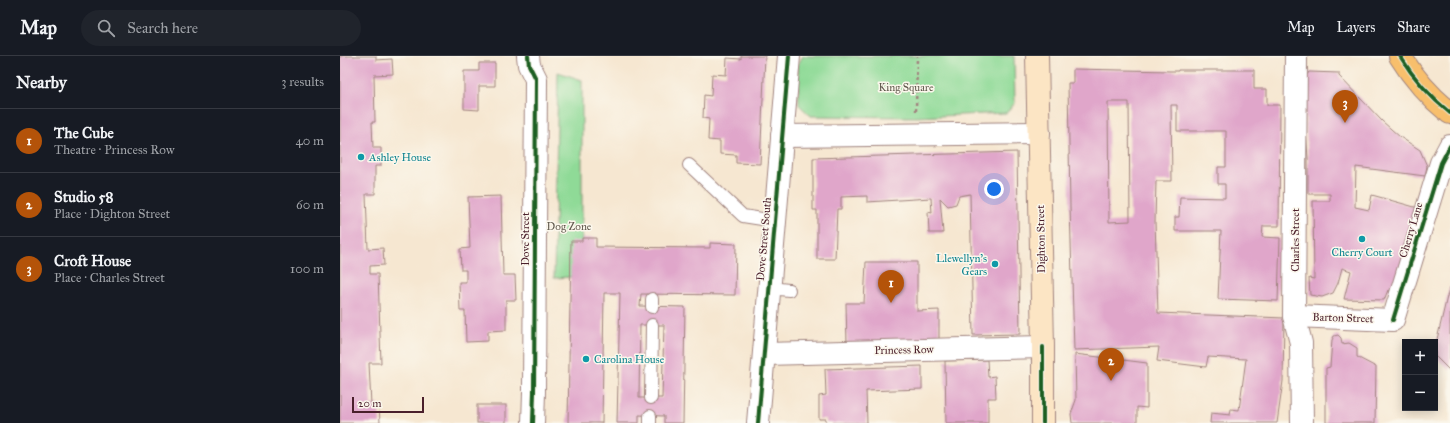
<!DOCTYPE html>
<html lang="en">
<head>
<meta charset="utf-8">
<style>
	:root { --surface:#171b24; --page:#20242c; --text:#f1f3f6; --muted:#9ea1a6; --line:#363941; --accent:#b45309 }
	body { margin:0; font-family:"IM FELL Great Primer",serif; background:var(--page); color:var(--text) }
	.controls { position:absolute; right:12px; bottom:12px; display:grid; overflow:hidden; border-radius:0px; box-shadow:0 2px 10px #0003 }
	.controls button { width:36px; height:36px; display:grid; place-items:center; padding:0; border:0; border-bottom:1px solid var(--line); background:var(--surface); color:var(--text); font:20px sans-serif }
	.scale { position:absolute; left:12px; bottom:10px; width:72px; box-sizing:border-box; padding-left:4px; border:2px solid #4a1f2b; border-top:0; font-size:11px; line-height:14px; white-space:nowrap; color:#4a1f2b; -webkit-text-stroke:3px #fbf7ec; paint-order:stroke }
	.you { position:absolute; left:654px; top:133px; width:14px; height:14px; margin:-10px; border:3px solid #fff; border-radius:50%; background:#1a73e8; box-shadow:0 0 0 6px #1a73e833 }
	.badge { display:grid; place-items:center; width:26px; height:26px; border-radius:50%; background:var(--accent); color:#fff; font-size:13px; font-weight:700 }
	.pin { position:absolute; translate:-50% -33px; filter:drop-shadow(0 1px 2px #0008) }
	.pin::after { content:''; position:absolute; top:21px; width:14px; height:12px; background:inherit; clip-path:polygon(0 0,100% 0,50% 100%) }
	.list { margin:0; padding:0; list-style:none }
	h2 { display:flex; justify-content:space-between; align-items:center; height:52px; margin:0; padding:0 16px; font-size:17px }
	h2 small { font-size:13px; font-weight:400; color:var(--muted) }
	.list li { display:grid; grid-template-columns:26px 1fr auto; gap:12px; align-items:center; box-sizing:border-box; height:64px; padding:0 16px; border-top:1px solid var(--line) }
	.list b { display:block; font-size:15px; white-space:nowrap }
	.list p { margin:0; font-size:13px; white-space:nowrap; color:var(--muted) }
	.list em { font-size:13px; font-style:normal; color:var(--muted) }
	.icon { flex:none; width:22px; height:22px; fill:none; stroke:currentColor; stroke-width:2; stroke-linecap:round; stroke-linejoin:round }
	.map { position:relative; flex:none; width:1110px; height:367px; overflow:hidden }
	header { display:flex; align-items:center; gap:24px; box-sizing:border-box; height:56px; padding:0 20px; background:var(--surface); border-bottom:1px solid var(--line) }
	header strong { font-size:19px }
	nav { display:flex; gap:22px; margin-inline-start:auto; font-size:14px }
	.search { width:280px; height:36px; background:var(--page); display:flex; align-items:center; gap:10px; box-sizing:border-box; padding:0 14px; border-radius:22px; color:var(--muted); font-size:15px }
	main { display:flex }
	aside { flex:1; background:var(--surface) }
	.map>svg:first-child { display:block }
</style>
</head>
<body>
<header>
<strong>Map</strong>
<div class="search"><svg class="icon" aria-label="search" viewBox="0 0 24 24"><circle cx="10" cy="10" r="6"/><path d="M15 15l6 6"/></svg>Search here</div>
<nav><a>Map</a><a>Layers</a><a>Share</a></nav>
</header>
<main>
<aside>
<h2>Nearby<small>3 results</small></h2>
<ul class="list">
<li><span class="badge">1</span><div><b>The Cube</b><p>Theatre · Princess Row</p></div><em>40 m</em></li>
<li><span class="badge">2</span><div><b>Studio 58</b><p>Place · Dighton Street</p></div><em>60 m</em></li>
<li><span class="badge">3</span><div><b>Croft House</b><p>Place · Charles Street</p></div><em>100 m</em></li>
</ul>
</aside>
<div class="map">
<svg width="1110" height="367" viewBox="0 0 1110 367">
	<rect width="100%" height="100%" fill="#fbf7ec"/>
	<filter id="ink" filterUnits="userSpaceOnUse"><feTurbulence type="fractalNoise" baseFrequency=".025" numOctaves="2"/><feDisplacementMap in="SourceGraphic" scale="8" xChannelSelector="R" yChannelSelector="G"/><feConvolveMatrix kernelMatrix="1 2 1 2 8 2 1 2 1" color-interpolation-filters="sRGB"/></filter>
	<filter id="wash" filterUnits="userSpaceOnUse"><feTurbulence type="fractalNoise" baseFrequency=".012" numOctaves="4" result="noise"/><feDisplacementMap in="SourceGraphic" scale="16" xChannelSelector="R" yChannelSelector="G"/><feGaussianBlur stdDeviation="0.9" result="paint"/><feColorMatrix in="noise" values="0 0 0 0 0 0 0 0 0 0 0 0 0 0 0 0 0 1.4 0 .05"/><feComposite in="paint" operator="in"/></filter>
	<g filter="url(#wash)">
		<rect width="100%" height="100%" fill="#f6e7d1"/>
		<g fill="#8fda97" stroke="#6c7c61">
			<path d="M463 0H674L675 47 666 57 576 61 471 60 459 49 458 8Z"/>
			<path d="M218 16 242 24V185L231 221 214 222Z"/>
		</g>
		<g id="blocks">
			<g fill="#e0a6ca" fill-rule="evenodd">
				<path d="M0 0H36V4L52 3 53 18 34 19 35 66H32L33 92H41V110H35V138H26L28 193 43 192 44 209 30 210V218H38L41 307H29L31 349 39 348 40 367H0Z"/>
				<path d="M401 0H425L420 108 396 107V99L380 98V85L368 84 369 63 363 62 364 39 371 40 372 18 386 19 387 2 401 3Z"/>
				<path d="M139 7H155V30H139V54L124 53V15H139Z"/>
				<path d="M733 13 831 15H838V14H914V33H927V49H940L939 170H923L922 181 940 182 938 245 878 243 881 175H835V161H839L840 141 885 142V128H878V111H886V75H837V49H831L832 125H816L815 165 818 257 944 262 943 325 937 367H870L871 357 890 359 891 353 899 354 906 303 868 301 866 311 817 305 819 291 734 294 730 150 728 27H733ZM768 46H789L790 165 769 166Z"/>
				<path d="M969 16 999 17V20L1042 65 1060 81 1080 94 1087 110 1085 120 1016 111 1015 151 1029 154 1032 139 1078 152 1054 237 1048 234 1044 244 1004 243 1011 215 1002 212 998 227 993 237 982 241 970 239 969 222 974 223 973 145H990V138H968V102L965 59V22Z"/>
				<path d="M677 96 680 278 633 279 630 138 619 140 616 148 608 150 600 142 603 177H589L588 156 592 157 591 142 527 146V140L501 141V153H497L495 203H477V154H473V102Z"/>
				<path d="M161 140 163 219H175L176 244H166V274L148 275V285L126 286 125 255H120L119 226H126V214H121L120 193 130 192 128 141Z"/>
				<path d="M242 182H256V191L370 192V187L396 188 395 239 301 238 300 250 345 251 343 367H324V360L299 359V367H277L280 237H264L262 367H228L231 185H242ZM300 269H324L322 342H299Z"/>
				<path d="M526 206H577V255L599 254V288H507L506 247H524Z"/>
				<path d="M1109 232H1110V315L1095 300V292Z"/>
				<path d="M998 279 1001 282 1002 288 1009 287 1017 292V301L1036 311 1035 367H986V312L990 311 992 284 994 280Z"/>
				<path d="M735 298 807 307V352L797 351V367H732L731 358 736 344Z"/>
				<path d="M647 304 648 321 655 320 656 342H648V367H606L605 305Z"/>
				<path d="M582 310V333L526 335 527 367H486V363H479V340L486 339 485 313Z"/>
				<rect x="137" y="349" width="29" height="18"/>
			</g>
		</g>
	</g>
	<g filter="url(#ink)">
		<use href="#blocks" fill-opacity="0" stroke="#a0837e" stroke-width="1"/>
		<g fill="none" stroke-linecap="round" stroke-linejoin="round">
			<defs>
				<g id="lane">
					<path d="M349 109 403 160 435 165"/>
					<path d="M429 232 449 234"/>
					<path d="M312 251V243"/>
					<path d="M311 342 312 269"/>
					<path d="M310 367V360"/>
				</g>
				<g id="street">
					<path d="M188 0 189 9 196 23 194 336 193 367"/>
					<path d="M956 0 954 260 961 287 962 367"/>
					<path d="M442 80 699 77"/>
					<path d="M954 260 1053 264 1101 107 1110 90"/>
					<path d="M425 298 703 291"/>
					<path d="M418 367 449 0"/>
				</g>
				<path id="secondary" d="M697 0 703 291V367"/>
				<path id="primary" d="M1060 0C1074 23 1089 40 1110 57"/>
			</defs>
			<use href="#lane" stroke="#a0837e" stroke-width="14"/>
			<use href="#street" stroke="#a0837e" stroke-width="24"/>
			<use href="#secondary" stroke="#a0837e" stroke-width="24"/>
			<use href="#primary" stroke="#a0837e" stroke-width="24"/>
			<path stroke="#a0837e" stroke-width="2.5" stroke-dasharray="3 3" stroke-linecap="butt" d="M576 55 577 0"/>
			<use href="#lane" stroke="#fff" stroke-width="12"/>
			<use href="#street" stroke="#fff" stroke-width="22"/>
			<use href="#secondary" stroke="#fce5c4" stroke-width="22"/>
			<use href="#primary" stroke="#f8bf6c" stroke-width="22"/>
			<defs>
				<g id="cycleway">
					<path d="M188 0 189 9 196 23 194 336 193 367"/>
					<path d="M1060 0C1074 23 1089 40 1110 57"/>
					<path d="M1053 264 1101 107 1110 90"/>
					<path d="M418 367 449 0"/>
					<path d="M703 367V291"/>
				</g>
			</defs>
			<use href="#cycleway" stroke="#fbf7ec" stroke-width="6"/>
			<use href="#cycleway" stroke="#1b5e20" stroke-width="4"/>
		</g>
	</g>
	<g fill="#0f9aa8" stroke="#fbf7ec" stroke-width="1.5">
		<circle cx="21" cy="101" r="4"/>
		<circle cx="1022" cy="183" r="4"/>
		<circle cx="655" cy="208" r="4"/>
		<circle cx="246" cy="303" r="4"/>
	</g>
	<g text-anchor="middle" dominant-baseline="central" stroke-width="3" stroke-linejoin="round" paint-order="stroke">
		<g font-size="11" fill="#5f574b" stroke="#fbf7ec">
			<text x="566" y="31">King Square</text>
			<text x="229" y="170">Dog Zone</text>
		</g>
		<g font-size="11" fill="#0d838f" stroke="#fbf7ec" text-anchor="start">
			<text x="29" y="101">Ashley House</text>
			<text x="1022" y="196" text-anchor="middle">Cherry Court</text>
			<text x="647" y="202" text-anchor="end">Llewellyn's<tspan x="647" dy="13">Gears</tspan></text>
			<text x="254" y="303">Carolina House</text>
		</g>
		<g font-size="11" fill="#4a1f2b" stroke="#fbf7ec">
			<text transform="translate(1071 174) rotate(-73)">Cherry Lane</text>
			<text transform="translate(185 183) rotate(-90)">Dove Street</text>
			<text transform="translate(424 183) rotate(-85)">Dove Street South</text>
			<text transform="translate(701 183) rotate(-91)">Dighton Street</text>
			<text transform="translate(955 184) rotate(-90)">Charles Street</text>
			<text transform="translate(1003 262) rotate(2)">Barton Street</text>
			<text transform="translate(564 294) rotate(-1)">Princess Row</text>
		</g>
	</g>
</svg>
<div class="controls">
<button>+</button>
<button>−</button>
</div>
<div class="scale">20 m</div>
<div class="you"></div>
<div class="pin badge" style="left:551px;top:247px">1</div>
<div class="pin badge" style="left:771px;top:325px">2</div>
<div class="pin badge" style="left:1005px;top:67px">3</div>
</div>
</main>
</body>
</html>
